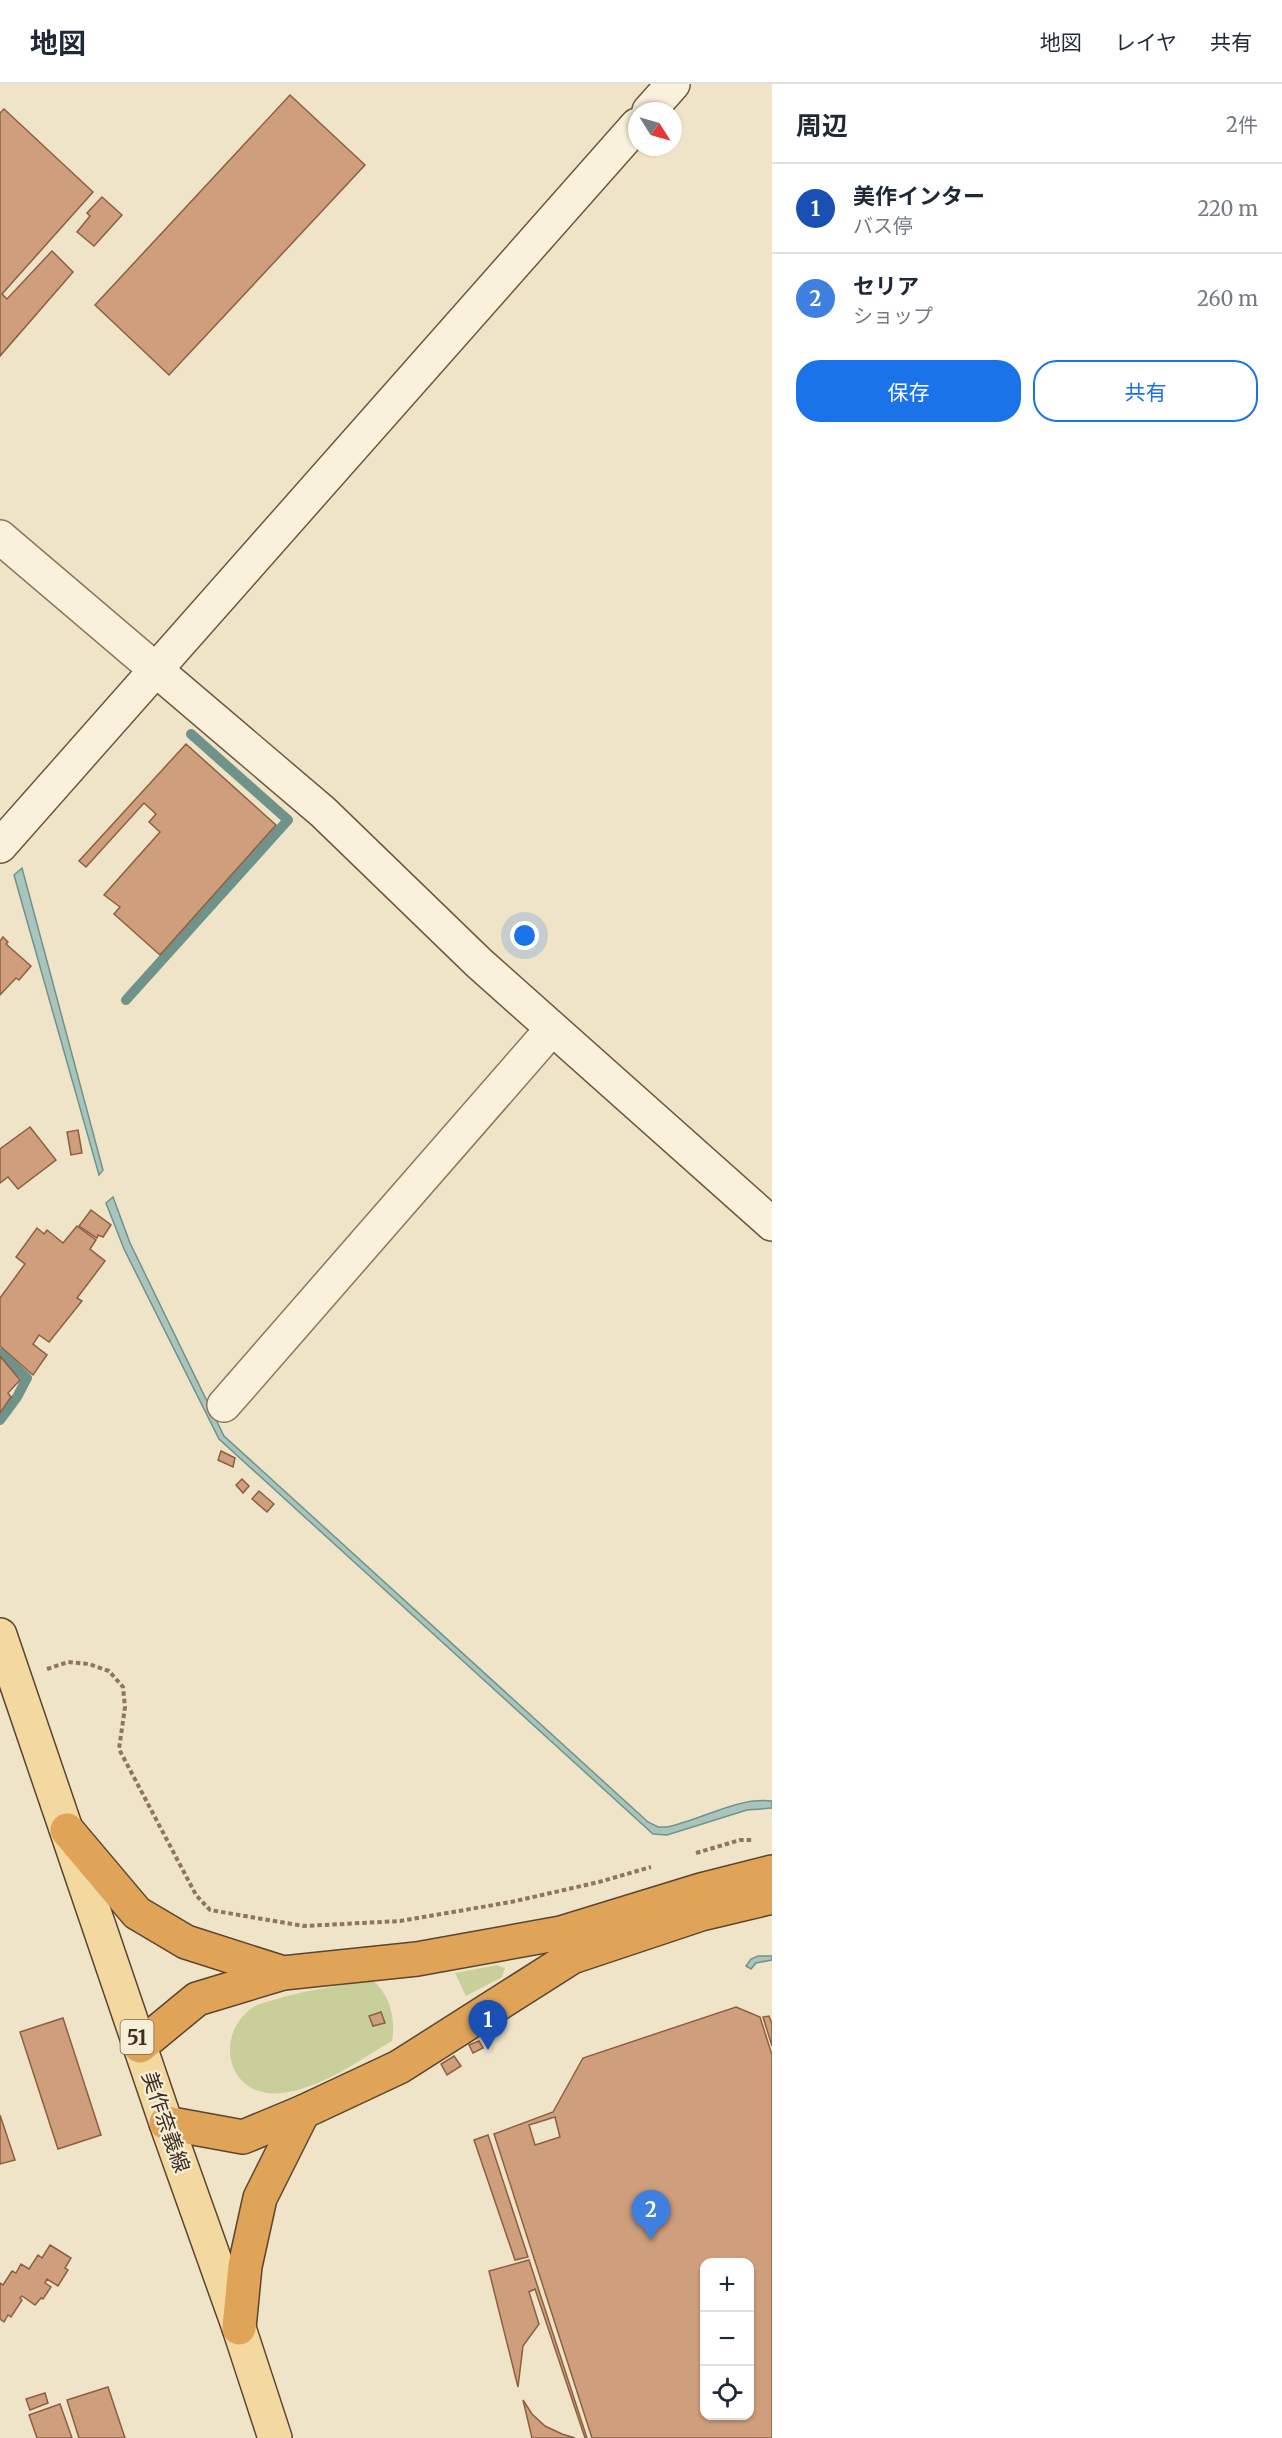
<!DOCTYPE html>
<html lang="ja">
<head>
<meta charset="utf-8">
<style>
	:root { --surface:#fff; --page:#f2f2f3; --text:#1f2937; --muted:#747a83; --line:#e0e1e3; --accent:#1a73e8 }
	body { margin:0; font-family:Merriweather,"Noto Sans JP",serif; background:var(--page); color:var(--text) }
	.controls { position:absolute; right:18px; bottom:18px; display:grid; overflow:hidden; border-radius:12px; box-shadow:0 2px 4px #0004 }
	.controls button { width:54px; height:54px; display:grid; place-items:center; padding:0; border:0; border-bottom:2px solid var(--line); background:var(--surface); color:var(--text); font:30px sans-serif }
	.compass { position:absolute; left:628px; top:18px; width:54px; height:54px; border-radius:50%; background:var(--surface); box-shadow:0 2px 4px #0004; rotate:127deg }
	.you { position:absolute; left:525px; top:852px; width:21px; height:21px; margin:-15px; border:4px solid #fff; border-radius:50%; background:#1a73e8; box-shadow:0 0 0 9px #1a73e833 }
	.badge { display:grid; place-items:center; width:39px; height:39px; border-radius:50%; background:var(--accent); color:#fff; font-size:20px; font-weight:700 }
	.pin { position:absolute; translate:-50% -50px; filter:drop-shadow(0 2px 3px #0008) }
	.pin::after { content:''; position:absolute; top:32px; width:21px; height:18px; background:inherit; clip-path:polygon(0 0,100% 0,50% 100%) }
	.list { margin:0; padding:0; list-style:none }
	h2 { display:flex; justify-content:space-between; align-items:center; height:78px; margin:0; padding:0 24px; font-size:26px }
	h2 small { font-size:20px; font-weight:400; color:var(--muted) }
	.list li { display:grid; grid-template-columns:39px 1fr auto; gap:18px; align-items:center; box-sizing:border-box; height:90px; padding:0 24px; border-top:2px solid var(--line) }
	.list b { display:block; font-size:22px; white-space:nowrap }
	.list p { margin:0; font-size:20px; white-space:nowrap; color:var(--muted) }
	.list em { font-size:20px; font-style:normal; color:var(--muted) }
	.actions { display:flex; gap:12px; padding:18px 24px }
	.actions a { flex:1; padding:14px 0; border:2px solid var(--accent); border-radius:24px; text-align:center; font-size:21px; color:var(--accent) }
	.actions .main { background:var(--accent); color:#fff }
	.icon { flex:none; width:33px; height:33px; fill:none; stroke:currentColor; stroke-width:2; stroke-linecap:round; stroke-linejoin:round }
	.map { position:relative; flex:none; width:772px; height:2354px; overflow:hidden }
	header { display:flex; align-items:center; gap:36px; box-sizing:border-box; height:84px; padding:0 30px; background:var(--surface); border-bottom:2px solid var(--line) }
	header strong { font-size:28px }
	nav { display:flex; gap:33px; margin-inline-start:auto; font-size:21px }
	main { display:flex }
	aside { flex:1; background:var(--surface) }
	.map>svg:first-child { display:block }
</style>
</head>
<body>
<header>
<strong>地図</strong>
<nav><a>地図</a><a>レイヤ</a><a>共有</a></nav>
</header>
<main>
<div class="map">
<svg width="772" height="2354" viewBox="0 0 772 2354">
	<rect width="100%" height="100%" fill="#f0e4c8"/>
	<g fill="#c9cf9b">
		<path d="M497 1881 505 1884 502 1893 466 1912 455 1889Z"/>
		<path d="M372 1896C390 1910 396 1935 392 1957 358 1977 322 2004 282 2009 229 2016 212 1953 252 1924 258 1920 267 1918 273 1916 306 1906 338 1902 372 1896Z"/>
	</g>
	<g fill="#a9c4bc" stroke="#6f938a" stroke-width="1.5">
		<path d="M22 784 103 1086 99 1091 14 791Z"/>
		<path d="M113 1113 130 1159 224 1352 648 1738 658 1743H667C702 1736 736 1713 772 1717V1724L747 1726 667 1751 653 1750 219 1355 124 1165 106 1119Z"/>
		<path d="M758 1872H772V1876L756 1879 751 1885 746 1882 751 1875Z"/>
	</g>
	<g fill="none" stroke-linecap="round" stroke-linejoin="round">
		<g stroke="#6f938a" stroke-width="10">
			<path d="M126 916 288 736 191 650"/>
			<path d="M0 1269 27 1294 17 1313 0 1336"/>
		</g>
	</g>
	<g fill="#cf9f7d" stroke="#8d5f41" stroke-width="1.5" fill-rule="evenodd">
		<path d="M290 11 365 81 169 291 95 221Z"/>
		<path d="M4 25 93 108 2 210 7 215 52 167 73 188 0 272V29Z"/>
		<path d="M102 113 122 131 94 162 77 148 90 132 87 129Z"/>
		<path d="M186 660 276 741 160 871 114 830 120 823 104 811 160 748 149 738 156 730 144 719 86 783 79 777Z"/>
		<path d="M3 853 8 858 6 860 31 882 19 896 16 894 0 911V857Z"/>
		<path d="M30 1043 56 1076 18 1105 8 1093 0 1099V1065Z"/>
		<path d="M78 1046 82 1069 71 1071 67 1048Z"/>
		<path d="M91 1126 111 1141 103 1153 98 1151 97 1154 79 1142Z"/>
		<path d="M77 1142 96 1156 90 1165 105 1177 77 1214 82 1217 49 1258 39 1251 33 1260 47 1271 33 1291 0 1262V1214L25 1180 16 1173 37 1144 44 1150 47 1146 63 1159Z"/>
		<path d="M0 1272 20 1296 8 1309 11 1313 0 1329Z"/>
		<path d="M221 1367 235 1374 233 1383 218 1376Z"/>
		<path d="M242 1395 249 1402 243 1409 236 1401Z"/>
		<path d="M259 1407 274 1420 267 1428 252 1415Z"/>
		<path d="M736 1923 760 1933 772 1971V2354H592L494 2050 553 2028 583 1974ZM555 2033 560 2053 535 2061 529 2041ZM704 2178H750V2332H704Z"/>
		<path d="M381 1928 385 1939 373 1942 369 1932Z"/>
		<path d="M769 1932 772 1940V1962L763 1933Z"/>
		<path d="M63 1934 101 2051 58 2065 20 1948Z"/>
		<path d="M479 1957 483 1964 473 1969 469 1961Z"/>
		<path d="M454 1972 461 1982 447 1991 441 1980Z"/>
		<path d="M0 2031 15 2076 0 2080Z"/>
		<path d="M488 2051 528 2173 515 2176 474 2056Z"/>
		<path d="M50 2161 71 2174 65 2184 68 2186 58 2202 47 2195 45 2199 51 2203 43 2215 41 2214 35 2221 22 2212 20 2214 22 2216 11 2233 8 2231 4 2238 0 2235V2199L3 2201 12 2187 16 2189 21 2180 29 2185 38 2171 42 2174Z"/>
		<path d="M529 2176 587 2354H585L535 2205 529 2208 539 2240 523 2262 518 2303 489 2187Z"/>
		<path d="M108 2303 125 2354H79L67 2316Z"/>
		<path d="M45 2309 48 2319 30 2326 26 2315Z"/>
		<path d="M523 2316 532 2330 545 2342 562 2350 575 2354H532Z"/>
		<path d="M60 2320 72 2354H37L29 2331Z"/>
	</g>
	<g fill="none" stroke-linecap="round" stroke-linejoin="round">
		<defs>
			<g id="street">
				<path d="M0 453 155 585"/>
				<path d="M224 1321 551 946"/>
			</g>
			<g id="secondary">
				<path d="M649 27 673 0"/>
				<path d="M155 585 323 728 479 879 772 1140"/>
				<path d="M0 762 637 41"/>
			</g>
			<path id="primary" d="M0 1551 166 2039 239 2244 275 2354"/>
			<g id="highway">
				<path d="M67 1746 137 1829 186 1858 283 1889 417 1875 561 1849 701 1806 772 1788"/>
				<path d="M140 1962 197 1915 283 1889"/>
				<path d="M166 2039 243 2053 303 2028 399 1983 572 1873 701 1830 772 1813"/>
				<path d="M239 2244 245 2182 260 2114 303 2028"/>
			</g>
		</defs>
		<use href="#street" stroke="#8d765c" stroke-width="36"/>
		<use href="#secondary" stroke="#6f573f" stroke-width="36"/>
		<use href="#primary" stroke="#5b4430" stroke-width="36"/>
		<use href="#highway" stroke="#5b4430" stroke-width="36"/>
		<g stroke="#8d765c" stroke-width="4" stroke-dasharray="4.5 3" stroke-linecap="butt">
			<path d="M47 1585 68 1578 89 1580 109 1587 123 1603 125 1623 119 1665 196 1811 210 1826 304 1842 400 1837 511 1818 599 1798 651 1783"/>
			<path d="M696 1769 740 1756H752"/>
		</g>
		<use href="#street" stroke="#faf1dc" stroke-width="33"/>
		<use href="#secondary" stroke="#faf1dc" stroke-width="33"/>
		<use href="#primary" stroke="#f3d9a0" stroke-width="33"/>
		<use href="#highway" stroke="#e0a458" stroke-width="33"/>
	</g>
	<g text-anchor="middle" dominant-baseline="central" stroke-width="4.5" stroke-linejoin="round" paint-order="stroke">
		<rect fill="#f7eed8" stroke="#756857" stroke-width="1.5" x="120.5" y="1936" width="33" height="34" rx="4.5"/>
		<g font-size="20" font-weight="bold" fill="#3d2e20">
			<text x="137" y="1953">51</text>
		</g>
		<g font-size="21" fill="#3d2e20" stroke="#f7eed8">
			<text transform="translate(166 2038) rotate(71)">美作奈義線</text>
		</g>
	</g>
</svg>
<div class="controls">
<button>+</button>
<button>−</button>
<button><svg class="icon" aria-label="locate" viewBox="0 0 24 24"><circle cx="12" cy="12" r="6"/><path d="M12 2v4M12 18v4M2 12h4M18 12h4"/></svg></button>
</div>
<svg class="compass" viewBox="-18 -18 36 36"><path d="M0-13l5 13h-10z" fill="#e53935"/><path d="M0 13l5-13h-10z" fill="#747a83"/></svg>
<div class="you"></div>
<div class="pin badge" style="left:488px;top:1966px;background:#1a4fb4">1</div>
<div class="pin badge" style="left:651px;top:2156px;background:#3f7fe0">2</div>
</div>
<aside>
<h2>周辺<small>2件</small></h2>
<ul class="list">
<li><span class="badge" style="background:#1a4fb4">1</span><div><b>美作インター</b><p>バス停</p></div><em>220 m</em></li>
<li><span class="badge" style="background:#3f7fe0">2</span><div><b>セリア</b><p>ショップ</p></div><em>260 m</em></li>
</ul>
<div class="actions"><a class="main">保存</a><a>共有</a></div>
</aside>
</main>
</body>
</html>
